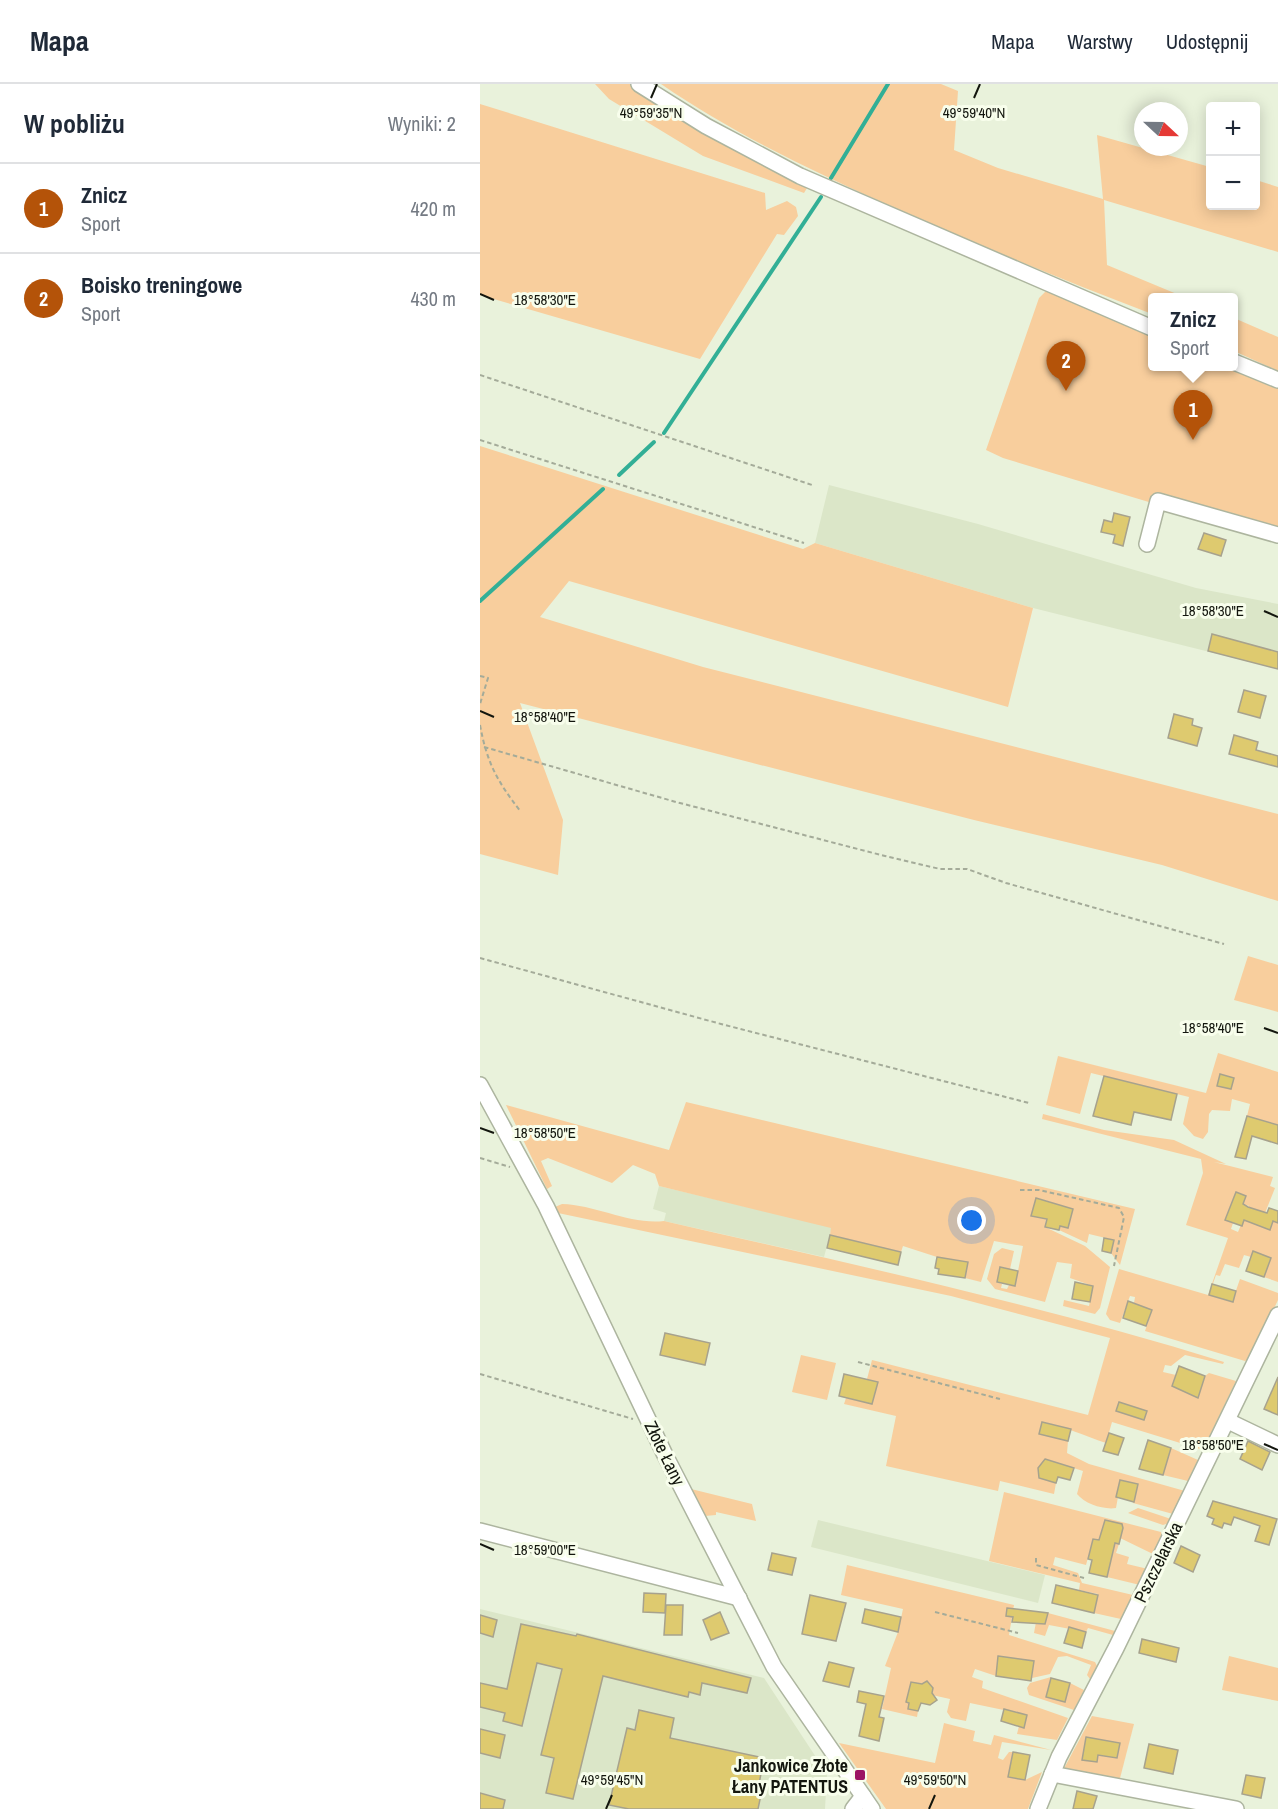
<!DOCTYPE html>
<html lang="pl">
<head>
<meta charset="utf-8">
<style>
	:root { --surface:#fff; --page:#f2f2f3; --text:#1f2937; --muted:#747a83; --line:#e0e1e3; --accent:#b45309 }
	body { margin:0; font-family:"Archivo Narrow",sans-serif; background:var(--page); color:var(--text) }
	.controls { position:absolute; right:18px; top:18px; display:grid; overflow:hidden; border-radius:6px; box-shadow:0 3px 15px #0003 }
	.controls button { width:54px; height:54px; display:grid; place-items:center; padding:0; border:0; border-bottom:2px solid var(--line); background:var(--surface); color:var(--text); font:30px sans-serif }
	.compass { position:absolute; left:654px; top:18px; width:54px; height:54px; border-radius:50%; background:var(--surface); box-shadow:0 3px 15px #0003; rotate:112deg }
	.you { position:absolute; left:492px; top:1137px; width:21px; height:21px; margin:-15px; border:4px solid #fff; border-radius:50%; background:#1a73e8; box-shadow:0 0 0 9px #1a73e833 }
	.badge { display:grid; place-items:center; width:39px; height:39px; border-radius:50%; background:var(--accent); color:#fff; font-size:20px; font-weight:700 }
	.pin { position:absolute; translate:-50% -50px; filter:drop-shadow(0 2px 3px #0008) }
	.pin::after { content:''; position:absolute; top:32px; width:21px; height:18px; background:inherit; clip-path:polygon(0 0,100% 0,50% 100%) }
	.popup { position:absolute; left:668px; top:209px; width:90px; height:78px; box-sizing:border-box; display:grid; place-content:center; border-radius:6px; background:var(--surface); filter:drop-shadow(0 2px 4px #0005); font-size:20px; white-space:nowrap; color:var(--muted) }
	.popup b { font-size:22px; color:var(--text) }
	.popup::after { content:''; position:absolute; left:50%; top:100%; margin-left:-12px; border:12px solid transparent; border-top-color:var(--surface) }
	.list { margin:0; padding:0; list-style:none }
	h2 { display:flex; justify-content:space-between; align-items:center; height:78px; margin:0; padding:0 24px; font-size:26px }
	h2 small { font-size:20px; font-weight:400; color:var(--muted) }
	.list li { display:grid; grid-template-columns:39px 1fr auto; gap:18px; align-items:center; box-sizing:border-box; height:90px; padding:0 24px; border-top:2px solid var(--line) }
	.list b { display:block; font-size:22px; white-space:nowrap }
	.list p { margin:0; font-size:20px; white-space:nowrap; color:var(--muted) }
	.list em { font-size:20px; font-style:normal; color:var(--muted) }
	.map { position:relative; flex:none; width:798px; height:1725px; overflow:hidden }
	header { display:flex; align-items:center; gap:36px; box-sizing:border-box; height:84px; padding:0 30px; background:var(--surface); border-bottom:2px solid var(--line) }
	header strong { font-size:28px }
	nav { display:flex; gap:33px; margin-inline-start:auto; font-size:21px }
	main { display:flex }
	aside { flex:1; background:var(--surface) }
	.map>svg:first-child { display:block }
</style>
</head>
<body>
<header>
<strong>Mapa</strong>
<nav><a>Mapa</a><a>Warstwy</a><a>Udostępnij</a></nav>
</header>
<main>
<aside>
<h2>W pobliżu<small>Wyniki: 2</small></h2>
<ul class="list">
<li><span class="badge">1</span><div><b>Znicz</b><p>Sport</p></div><em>420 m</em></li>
<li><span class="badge">2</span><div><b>Boisko treningowe</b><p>Sport</p></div><em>430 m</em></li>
</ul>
</aside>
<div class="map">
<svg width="798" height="1725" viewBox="0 0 798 1725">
	<rect width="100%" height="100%" fill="#e9f2db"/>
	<g fill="#dbe6c8">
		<path d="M349 401 498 440 716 504 798 520V585L553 524 335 459Z"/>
		<path d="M179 1102 352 1143 344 1173 184 1137 186 1129 173 1125Z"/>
		<path d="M338 1436 565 1491 558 1519 331 1463Z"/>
		<path d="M0 1525 284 1594 347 1690 345 1725H0Z"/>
	</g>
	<g fill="#f8ce9d" fill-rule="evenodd">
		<path d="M115 0H151L229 53 327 104 324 109 223 72 129 15Z"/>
		<path d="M181 0H461L478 7 474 66 518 84 623 115 617 51 730 83V122H776V96L798 103V168L624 116 627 181 704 213 672 214V230C585 197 500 162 415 124 334 88 254 50 181 0Z"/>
		<path d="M0 20 285 109 286 126 307 117 316 123 318 132 304 151 297 150 220 275 0 211Z"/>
		<path d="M566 207 672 252V282L749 283 798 301V457L523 374 506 366 559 214Z"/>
		<path d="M754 234 798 253V287L754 267Z"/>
		<path d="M0 362 323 465 335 459 553 524 528 623 89 497 60 533 223 583 798 730V817L682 781 494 736 40 619 83 736 78 791 0 770Z"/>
		<path d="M768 872 798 881V928L754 916Z"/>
		<path d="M738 969 798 988V1041L767 1032 770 1020 752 1015 750 1027 732 1026 729 1030 728 1048 723 1055 714 1052 703 1040 709 1013 611 989 600 1030 566 1021 578 972 726 1009Z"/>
		<path d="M206 1018 655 1125 640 1181 631 1169 634 1156 609 1150 607 1159 579 1146 571 1118 557 1114 552 1132 566 1135 565 1143 605 1162 630 1183 620 1224 615 1230 583 1222 584 1216 609 1222 613 1202 590 1194 592 1180 577 1178 565 1218 515 1205 507 1195 514 1170 522 1164 534 1167 530 1185 520 1183 517 1198 522 1200 521 1204 527 1205 529 1201 535 1202 543 1162 514 1157 501 1198 485 1194 487 1178 457 1173 423 1162 421 1168 350 1151 351 1144 179 1102 175 1090 153 1081 132 1099 68 1074 61 1077 72 1102 67 1105 26 1021 189 1066Z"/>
		<path d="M563 1030 624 1046 694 1056 746 1080 734 1078 793 1093 790 1102 795 1104 785 1129 790 1146 793 1137 798 1139V1198L784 1193 791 1174 773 1167 771 1173 764 1171 759 1184 745 1180 740 1192 736 1191 729 1211 752 1218 760 1195 798 1209V1216L770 1275 765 1277 665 1247 672 1226 654 1219 655 1213 650 1212 640 1239 630 1236 626 1230 639 1185 728 1211 748 1154 706 1141 723 1089 721 1075 562 1035ZM756 1108 766 1112 763 1120 769 1122 758 1148 751 1145 753 1139 745 1136Z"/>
		<path d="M82 1120C116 1121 151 1141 184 1137 372 1180 560 1221 744 1278L743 1280 705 1271 691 1282 685 1281 683 1288 696 1291 692 1302 717 1313 725 1292 729 1289 756 1297 723 1366 632 1338 626 1359C604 1352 585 1342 562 1338L560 1350 588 1357 587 1369 609 1380 705 1407 693 1430 653 1419 658 1400 641 1396 636 1424C624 1426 605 1420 597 1410L603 1387 565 1375 559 1394 576 1399 574 1410 520 1397 518 1407 406 1382 416 1332 364 1320 366 1314 392 1320 397 1298 387 1295 392 1276 608 1331 630 1254 471 1212 78 1129 75 1123Z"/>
		<path d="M321 1271 356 1279 347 1316 312 1308Z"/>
		<path d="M691 1364 718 1376 708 1397 683 1391Z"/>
		<path d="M211 1405 272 1420 276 1437 236 1428V1431L225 1432Z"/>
		<path d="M524 1408 681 1448 683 1454 675 1471 640 1454 642 1440 625 1436 620 1455 639 1460 636 1469 649 1473 647 1480 668 1485 660 1501 627 1493 631 1475 609 1470 606 1481 575 1473 573 1481 598 1489 602 1499 653 1511 641 1535 614 1529 618 1510 599 1506 600 1499 509 1477Z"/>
		<path d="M658 1424 691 1435 689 1439 683 1441 648 1429Z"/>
		<path d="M367 1481 534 1521 529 1551 615 1578 617 1582 610 1595 607 1591 611 1581 587 1572 578 1573 570 1590 552 1594 553 1577 519 1572 516 1592 495 1585 492 1593 503 1597 502 1604 588 1634 577 1656 537 1650 539 1642 544 1644 547 1631 490 1619 486 1637 471 1634 467 1628 470 1615 452 1611 453 1603 447 1597 442 1600 431 1598 426 1618 429 1619 428 1625 438 1627 437 1633 402 1625 411 1584 405 1582 418 1548 423 1525 361 1511Z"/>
		<path d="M568 1529 635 1547 633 1551 608 1544 606 1548 569 1541 565 1552 554 1549 556 1538 565 1540Z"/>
		<path d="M749 1572 798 1584V1617L742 1606Z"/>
		<path d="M571 1593 567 1613 585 1618 590 1599 604 1606 594 1626 549 1611 547 1604 550 1599Z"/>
		<path d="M612 1632 654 1640 638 1702 580 1692Z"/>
		<path d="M464 1639 495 1647 493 1657 511 1661 514 1651 571 1666 522 1658 518 1674 523 1676 529 1668H533L528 1693 545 1696 562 1688 548 1725H406L359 1659 455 1679Z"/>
	</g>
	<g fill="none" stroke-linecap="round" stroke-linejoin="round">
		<g stroke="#32af96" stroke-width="4">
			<path d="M351 94 408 0"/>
			<path d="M184 349 341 113"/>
			<path d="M139 391 174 358"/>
			<path d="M0 517 123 405"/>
		</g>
	</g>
	<g fill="#deca6f" stroke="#a7a28d" stroke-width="1.5">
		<path d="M634 429 650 433 643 462 633 459 635 451 621 448 624 436 632 438Z"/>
		<path d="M724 449 746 456 741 472 718 465Z"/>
		<path d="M732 550 798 568V585L728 567Z"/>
		<path d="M764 606 786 612 780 634 758 628Z"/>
		<path d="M694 630 713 635 712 641 722 644 717 662 688 654Z"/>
		<path d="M754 651 778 658 776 666 798 672V683L749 670Z"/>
		<path d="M740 990 754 994 751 1005 737 1002Z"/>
		<path d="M624 992 697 1010 691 1036 654 1028 651 1041 613 1032Z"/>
		<path d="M767 1032 798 1041V1060L772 1052 766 1075 755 1073Z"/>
		<path d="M756 1108 766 1112 763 1120 768 1123 787 1129 789 1124 798 1127V1139L793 1137 790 1146 764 1136 762 1142 745 1136Z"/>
		<path d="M556 1114 593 1125 588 1144 580 1142 579 1146 565 1143 567 1135 551 1132Z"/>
		<path d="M350 1151 421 1168 418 1181 347 1164Z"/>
		<path d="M624 1154 634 1156 631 1169 622 1167Z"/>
		<path d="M773 1167 791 1174 784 1193 766 1187Z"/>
		<path d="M457 1173 488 1178 485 1194 458 1190 459 1185 455 1184Z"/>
		<path d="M520 1183 538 1187 535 1202 517 1198Z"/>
		<path d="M595 1198 613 1202 610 1218 592 1215Z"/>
		<path d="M732 1200 756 1207 753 1218 729 1211Z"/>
		<path d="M648 1217 672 1226 666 1242 643 1234Z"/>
		<path d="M185 1249 230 1259 225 1281 180 1271Z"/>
		<path d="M699 1282 725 1292 718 1314 692 1302Z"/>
		<path d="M364 1290 398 1298 392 1320 359 1312Z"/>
		<path d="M798 1293V1331L784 1325Z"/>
		<path d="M639 1318 667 1327 664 1336 636 1327Z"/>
		<path d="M562 1338 591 1345 588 1357 559 1350Z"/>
		<path d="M629 1349 644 1354 638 1371 623 1367Z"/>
		<path d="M668 1356 691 1364 683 1391 659 1385Z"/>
		<path d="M768 1357 790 1368 782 1386 760 1375Z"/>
		<path d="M565 1375 594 1384 590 1396 578 1393 576 1399 559 1394 558 1384Z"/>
		<path d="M640 1396 658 1400 654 1418 636 1413Z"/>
		<path d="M733 1417 797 1435 789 1461 775 1457 780 1442 754 1433 751 1441 744 1439 742 1444 732 1440 734 1435 727 1432Z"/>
		<path d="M625 1436 642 1440 643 1444 639 1460 635 1459 627 1493 609 1489 612 1476 608 1475 613 1455 619 1456Z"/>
		<path d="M701 1462 720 1471 713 1488 694 1479Z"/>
		<path d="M292 1469 316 1474 312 1491 288 1486Z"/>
		<path d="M576 1501 618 1511 614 1529 572 1519Z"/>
		<path d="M164 1509 186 1510 185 1529 163 1528Z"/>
		<path d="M330 1511 366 1519 356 1557 322 1550Z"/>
		<path d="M186 1521H203L202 1551H184Z"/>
		<path d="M527 1524 568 1529 565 1540 532 1538 533 1533 526 1532Z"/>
		<path d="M385 1525 421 1533 418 1548 382 1539Z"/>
		<path d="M240 1528 249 1549 231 1556 223 1536Z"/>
		<path d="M0 1531 17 1536 13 1553 0 1549Z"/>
		<path d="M41 1540 96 1552 97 1550 271 1594 267 1609 222 1599 220 1611 209 1608 208 1613 123 1592 93 1715 66 1709 74 1674 61 1671 82 1585 57 1579 42 1642 23 1637 25 1629 0 1623V1599L27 1605Z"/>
		<path d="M589 1543 606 1548 602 1564 584 1559Z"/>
		<path d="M662 1555 699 1564 696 1578 659 1569Z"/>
		<path d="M518 1572 554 1577 551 1597 516 1592Z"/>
		<path d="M349 1578 374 1584 369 1603 343 1597Z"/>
		<path d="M571 1594 590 1599 585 1618 566 1613Z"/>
		<path d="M447 1597 453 1604 452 1609 457 1616 450 1621 441 1619 438 1627 428 1625 429 1619 426 1618 431 1598 442 1600Z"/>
		<path d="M379 1607 404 1612 399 1633 404 1634 399 1657 379 1652 386 1620 377 1618Z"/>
		<path d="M524 1625 547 1631 544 1644 521 1637Z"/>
		<path d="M159 1626 194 1634 190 1654 284 1674 279 1700 283 1701 278 1725H149L129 1721 147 1644 155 1646Z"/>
		<path d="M0 1645 25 1651 20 1674 0 1669Z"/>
		<path d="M606 1653 640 1659 637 1674 618 1671 617 1678 602 1676Z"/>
		<path d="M669 1660 698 1666 693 1690 664 1684Z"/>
		<path d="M533 1668 550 1671 545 1696 528 1693Z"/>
		<path d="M766 1691 785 1694 781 1714 762 1710Z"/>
		<path d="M597 1707 617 1712 613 1725H593Z"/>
		<path d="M0 1709 25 1716 23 1725H0Z"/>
	</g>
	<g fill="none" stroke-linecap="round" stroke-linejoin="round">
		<defs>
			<g id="minor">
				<path d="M159 0 226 42 320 92 672 244"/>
				<path d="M754 278 798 296"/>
				<path d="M667 460 678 417 798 451"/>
				<path d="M0 1001 66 1122 185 1371 294 1583 392 1725"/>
				<path d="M748 1337 798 1361"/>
				<path d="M0 1447 259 1514"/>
				<path d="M572 1690 756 1725"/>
				<path d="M373 1725 383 1712"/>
				<path d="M558 1725 579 1673 636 1564 798 1231"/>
			</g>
		</defs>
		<use href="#minor" stroke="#adb59f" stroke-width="18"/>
		<g stroke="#a4ab99" stroke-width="2" stroke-dasharray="4.5 3" stroke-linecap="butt">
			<path d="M0 291 332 401"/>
			<path d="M0 356 324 459"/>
			<path d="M0 592 8 594 0 620"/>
			<path d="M0 641C7 679 17 697 41 728"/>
			<path d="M4 663 196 718 405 772 460 785H487L526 799 744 860"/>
			<path d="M0 874 241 940 549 1019"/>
			<path d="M0 1074 30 1083"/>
			<path d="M540 1106H559L639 1124 644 1133 634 1182"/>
			<path d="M378 1278 520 1315"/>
			<path d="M0 1290 153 1335"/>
			<path d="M556 1474V1481L604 1494"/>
			<path d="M455 1528 538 1549"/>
		</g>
		<use href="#minor" stroke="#fff" stroke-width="15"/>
	</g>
	<path fill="none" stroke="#13160e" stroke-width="2" d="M171 14 177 0M494 14 500 0M0 210 14 216M784 527 798 533M0 627 14 633M784 944 798 949M0 1044 14 1049M784 1360 798 1366M0 1460 14 1466M126 1725 132 1711M449 1725 455 1711"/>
	<rect fill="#9c1464" stroke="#f8feec" stroke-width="2" x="374" y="1685" width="12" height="12" rx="3"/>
	<g text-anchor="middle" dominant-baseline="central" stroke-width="6" stroke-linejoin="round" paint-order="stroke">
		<g font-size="18" fill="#13160e" stroke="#f8feec">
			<text transform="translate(185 1369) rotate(64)">Złote Łany</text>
			<text transform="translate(678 1478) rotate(-64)">Pszczelarska</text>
		</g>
		<g font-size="18" font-weight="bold" fill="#13160e" stroke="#f8feec" text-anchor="end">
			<text x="368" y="1681">Jankowice Złote<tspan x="368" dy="21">Łany PATENTUS</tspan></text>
		</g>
	</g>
	<g font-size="15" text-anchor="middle" fill="#13160e" stroke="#f8feec" stroke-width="6" stroke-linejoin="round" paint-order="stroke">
		<text x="494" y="34">49°59'40"N</text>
		<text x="171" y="34">49°59'35"N</text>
		<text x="65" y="221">18°58'30"E</text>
		<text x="733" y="532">18°58'30"E</text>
		<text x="65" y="638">18°58'40"E</text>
		<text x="733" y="949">18°58'40"E</text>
		<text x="65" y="1054">18°58'50"E</text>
		<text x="733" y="1366">18°58'50"E</text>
		<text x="65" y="1471">18°59'00"E</text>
		<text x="132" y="1701">49°59'45"N</text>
		<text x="455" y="1701">49°59'50"N</text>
	</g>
</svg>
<div class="controls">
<button>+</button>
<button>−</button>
</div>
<svg class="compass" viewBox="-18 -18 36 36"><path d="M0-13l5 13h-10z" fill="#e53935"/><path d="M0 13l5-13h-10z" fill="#747a83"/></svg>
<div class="you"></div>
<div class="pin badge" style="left:713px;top:356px">1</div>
<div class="popup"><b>Znicz</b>Sport</div>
<div class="pin badge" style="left:586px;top:307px">2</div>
</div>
</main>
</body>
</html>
